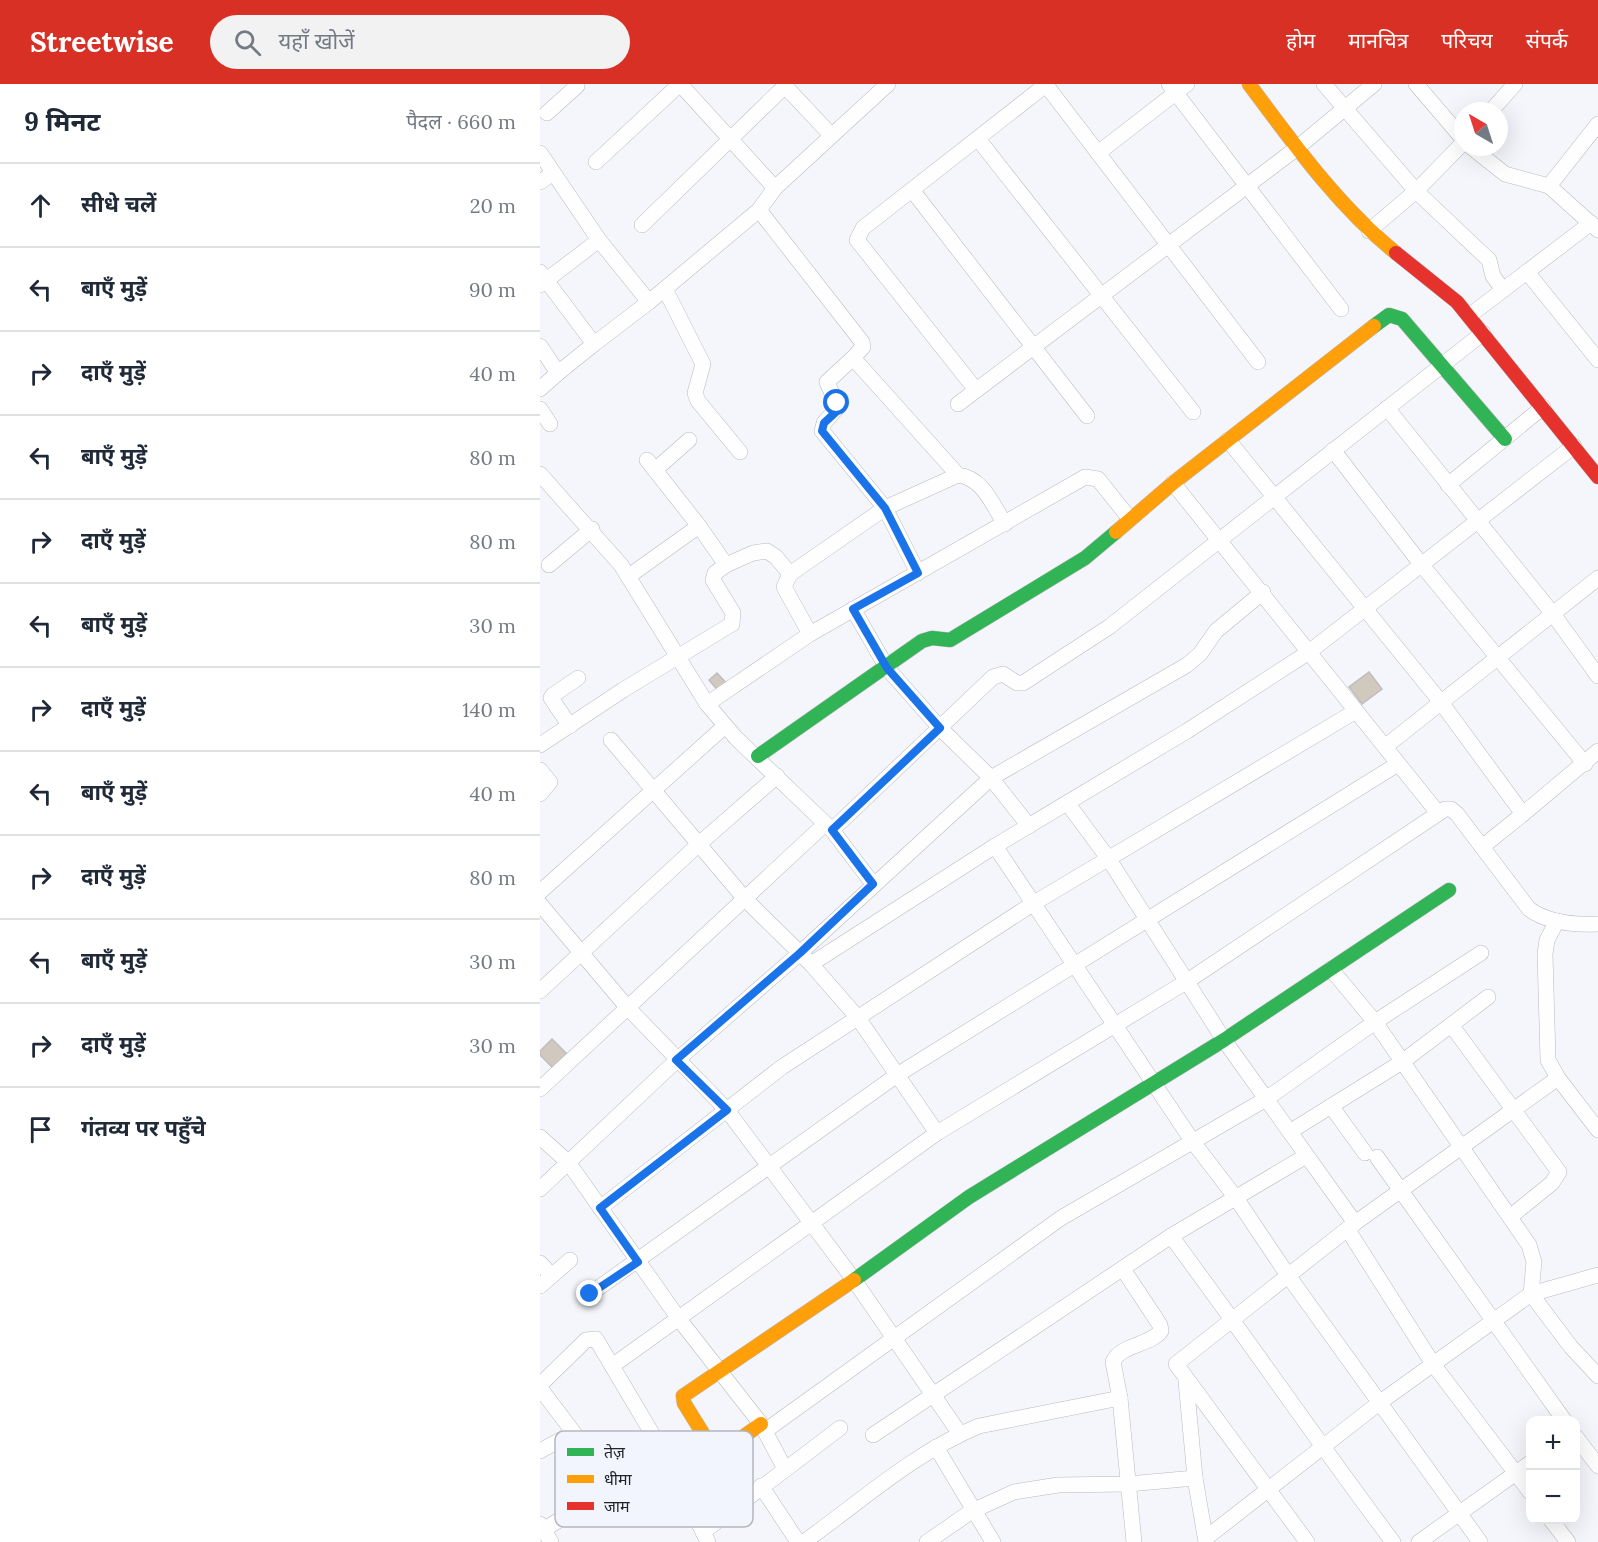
<!DOCTYPE html>
<html lang="hi">
<head>
<meta charset="utf-8">
<style>
	:root { --surface:#fff; --page:#f2f2f3; --text:#1f2937; --muted:#747a83; --line:#e0e1e3; --accent:#d93025 }
	body { margin:0; font-family:Lora,"Noto Sans Devanagari",serif; background:var(--page); color:var(--text) }
	.controls { position:absolute; right:18px; bottom:18px; display:grid; overflow:hidden; border-radius:12px; box-shadow:0 6px 24px #0002 }
	.controls button { width:54px; height:54px; display:grid; place-items:center; padding:0; border:0; border-bottom:2px solid var(--line); background:var(--surface); color:var(--text); font:30px sans-serif }
	.compass { position:absolute; left:914px; top:18px; width:54px; height:54px; border-radius:50%; background:var(--surface); box-shadow:0 6px 24px #0002; rotate:321deg }
	.stop { position:absolute; width:18px; height:18px; margin:-14px; border:4px solid #1a73e8; border-radius:50%; background:#fff }
	.stop.end { background:#1a73e8; border-color:#fff; box-shadow:0 2px 6px #0008 }
	.list { margin:0; padding:0; list-style:none }
	h2 { display:flex; justify-content:space-between; align-items:center; height:78px; margin:0; padding:0 24px; font-size:26px }
	h2 small { font-size:20px; font-weight:400; color:var(--muted) }
	.list li { display:grid; grid-template-columns:39px 1fr auto; gap:18px; align-items:center; box-sizing:border-box; height:84px; padding:0 24px; border-top:2px solid var(--line) }
	.list b { display:block; font-size:22px; white-space:nowrap }
	.list em { font-size:20px; font-style:normal; color:var(--muted) }
	.icon { flex:none; width:33px; height:33px; fill:none; stroke:currentColor; stroke-width:2; stroke-linecap:round; stroke-linejoin:round }
	.map { position:relative; flex:none; width:1058px; height:1458px; overflow:hidden }
	header { display:flex; align-items:center; gap:36px; box-sizing:border-box; height:84px; padding:0 30px; background:var(--accent); color:#fff }
	header strong { font-size:28px }
	nav { display:flex; gap:33px; margin-inline-start:auto; font-size:21px }
	.search { width:420px; height:54px; background:var(--page); display:flex; align-items:center; gap:15px; box-sizing:border-box; padding:0 21px; border-radius:33px; color:var(--muted); font-size:22px }
	main { display:flex }
	aside { flex:1; background:var(--surface) }
	.map>svg:first-child { display:block }
</style>
</head>
<body>
<header>
<strong>Streetwise</strong>
<div class="search"><svg class="icon" aria-label="search" viewBox="0 0 24 24"><circle cx="10" cy="10" r="6"/><path d="M15 15l6 6"/></svg>यहाँ खोजें</div>
<nav><a>होम</a><a>मानचित्र</a><a>परिचय</a><a>संपर्क</a></nav>
</header>
<main>
<aside>
<h2>9 मिनट<small>पैदल · 660 m</small></h2>
<ul class="list">
<li><svg class="icon" aria-label="ahead" viewBox="0 0 24 24"><path d="M12 20V5M6 11l6-6 6 6"/></svg><div><b>सीधे चलें</b></div><em>20 m</em></li>
<li><svg class="icon" aria-label="left" viewBox="0 0 24 24"><path d="M17 20v-9H6M10 6l-5 5 5 5"/></svg><div><b>बाएँ मुड़ें</b></div><em>90 m</em></li>
<li><svg class="icon" aria-label="right" viewBox="0 0 24 24"><path d="M7 20v-9h11M14 6l5 5-5 5"/></svg><div><b>दाएँ मुड़ें</b></div><em>40 m</em></li>
<li><svg class="icon" aria-label="left" viewBox="0 0 24 24"><path d="M17 20v-9H6M10 6l-5 5 5 5"/></svg><div><b>बाएँ मुड़ें</b></div><em>80 m</em></li>
<li><svg class="icon" aria-label="right" viewBox="0 0 24 24"><path d="M7 20v-9h11M14 6l5 5-5 5"/></svg><div><b>दाएँ मुड़ें</b></div><em>80 m</em></li>
<li><svg class="icon" aria-label="left" viewBox="0 0 24 24"><path d="M17 20v-9H6M10 6l-5 5 5 5"/></svg><div><b>बाएँ मुड़ें</b></div><em>30 m</em></li>
<li><svg class="icon" aria-label="right" viewBox="0 0 24 24"><path d="M7 20v-9h11M14 6l5 5-5 5"/></svg><div><b>दाएँ मुड़ें</b></div><em>140 m</em></li>
<li><svg class="icon" aria-label="left" viewBox="0 0 24 24"><path d="M17 20v-9H6M10 6l-5 5 5 5"/></svg><div><b>बाएँ मुड़ें</b></div><em>40 m</em></li>
<li><svg class="icon" aria-label="right" viewBox="0 0 24 24"><path d="M7 20v-9h11M14 6l5 5-5 5"/></svg><div><b>दाएँ मुड़ें</b></div><em>80 m</em></li>
<li><svg class="icon" aria-label="left" viewBox="0 0 24 24"><path d="M17 20v-9H6M10 6l-5 5 5 5"/></svg><div><b>बाएँ मुड़ें</b></div><em>30 m</em></li>
<li><svg class="icon" aria-label="right" viewBox="0 0 24 24"><path d="M7 20v-9h11M14 6l5 5-5 5"/></svg><div><b>दाएँ मुड़ें</b></div><em>30 m</em></li>
<li><svg class="icon" aria-label="arrive" viewBox="0 0 24 24"><path d="M6 21V4h12l-3 4 3 4H6"/></svg><div><b>गंतव्य पर पहुँचे</b></div></li>
</ul>
</aside>
<div class="map">
<svg width="1058" height="1458" viewBox="0 0 1058 1458">
	<rect width="100%" height="100%" fill="#f5f6fb"/>
	<g fill="#d1c9be" stroke="#bfbebe" stroke-width="1.5">
		<path d="M829 588 842 605 822 620 809 603Z"/>
		<path d="M177 589 189 602 180 609 169 596Z"/>
		<path d="M12 955 28 971 14 985 0 971V967Z"/>
	</g>
	<g fill="none" stroke-linecap="round" stroke-linejoin="round">
		<defs>
			<g id="street">
				<path d="M140 0 235 104"/>
				<path d="M629 0 801 225"/>
				<path d="M784 0 876 107 949 176 953 192 963 206"/>
				<path d="M876 0 923 55"/>
				<path d="M506 1 718 278"/>
				<path d="M245 2 291 51"/>
				<path d="M951 27 975 0"/>
				<path d="M7 29 37 2"/>
				<path d="M438 55 653 328"/>
				<path d="M931 63 965 90 1009 102 1058 146"/>
				<path d="M0 69 59 156 109 218"/>
				<path d="M558 69 647 0"/>
				<path d="M56 78 140 0"/>
				<path d="M0 98 13 89"/>
				<path d="M1009 102 1058 40"/>
				<path d="M372 106 547 332"/>
				<path d="M219 126 235 104 348 0"/>
				<path d="M102 141 247 0"/>
				<path d="M829 147 876 107 923 59"/>
				<path d="M0 188 54 260 109 218 219 126 322 258 323 263 313 274 418 391C443 394 452 420 465 440"/>
				<path d="M987 188 1058 276"/>
				<path d="M0 201 59 156"/>
				<path d="M125 205 163 280 155 309 158 317 200 368"/>
				<path d="M929 232 1051 139"/>
				<path d="M0 262 18 289 54 260"/>
				<path d="M313 274 287 298 298 323 284 339 282 347 345 424 378 489"/>
				<path d="M0 305 18 289"/>
				<path d="M436 306 317 156 323 144 507 0"/>
				<path d="M418 320 757 64 834 0"/>
				<path d="M847 324 1013 530 1058 592"/>
				<path d="M0 325 10 340"/>
				<path d="M688 356 900 617 983 730 1058 667"/>
				<path d="M793 366 881 480 1045 680"/>
				<path d="M115 386 149 356"/>
				<path d="M0 390 81 481 167 620 196 654 292 746 333 800"/>
				<path d="M633 399 898 729"/>
				<path d="M908 401 1003 323"/>
				<path d="M159 442 186 481 213 469 227 467 236 473 250 490 345 424 418 391"/>
				<path d="M9 481 52 445"/>
				<path d="M250 490 244 503 270 550"/>
				<path d="M89 492 159 442 107 376"/>
				<path d="M313 525 347 584 400 644 451 694 489 742"/>
				<path d="M167 620 270 550 545 393 558 395 590 435"/>
				<path d="M30 642 11 614 13 611 38 594"/>
				<path d="M71 656 205 815 271 880 318 934 397 1049 72 1282"/>
				<path d="M0 661 83 606 192 540 193 529 173 496 175 489 186 481"/>
				<path d="M846 662 1058 494"/>
				<path d="M0 686 10 698 0 710"/>
				<path d="M528 720 568 774 684 956 815 1139"/>
				<path d="M292 746 453 593 463 590 477 599H483L569 543 943 249"/>
				<path d="M455 762 653 1058 696 1114 747 1190 940 1458"/>
				<path d="M942 763 983 730"/>
				<path d="M0 808 185 642"/>
				<path d="M0 820 87 923 187 1026 314 1196 420 1350"/>
				<path d="M1017 837 1007 856 1005 870 1008 976 1018 994 1058 1046"/>
				<path d="M271 880 455 762 647 647 769 568 1034 362"/>
				<path d="M791 885 835 938 989 1161 994 1178 991 1210 1031 1263 1058 1292"/>
				<path d="M0 907 159 760 237 692"/>
				<path d="M912 942 1019 1088 1012 1099 970 1133"/>
				<path d="M0 1005 285 740"/>
				<path d="M791 1022 825 1069"/>
				<path d="M751 1047 862 978 948 913"/>
				<path d="M397 1049 646 898 905 725H911L917 730 989 825C1008 839 1035 841 1058 840"/>
				<path d="M0 1053 28 1078 139 1235 221 1340 245 1385"/>
				<path d="M837 1073 1024 1336"/>
				<path d="M0 1105 136 977 260 869 451 694 647 581 660 570 676 547 723 508"/>
				<path d="M60 1124 242 983 494 819 816 627"/>
				<path d="M808 1146 893 1280 990 1408"/>
				<path d="M631 1152C706 1253 777 1357 853 1458"/>
				<path d="M0 1179 11 1191"/>
				<path d="M583 1185 620 1241 621 1247C609 1262 581 1260 573 1278L580 1314 594 1458"/>
				<path d="M0 1202 30 1176"/>
				<path d="M50 1210 357 991 858 680"/>
				<path d="M646 1297 655 1394 666 1458"/>
				<path d="M0 1301 46 1256 56 1255 126 1373 168 1458"/>
				<path d="M0 1304 74 1402 0 1448"/>
				<path d="M225 1347 521 1134 726 1015 835 938 941 869"/>
				<path d="M333 1351 631 1152 766 1072"/>
				<path d="M1036 1353 1058 1382"/>
				<path d="M396 1363 453 1458"/>
				<path d="M0 1367 33 1349"/>
				<path d="M221 1402 258 1458"/>
				<path d="M1011 1436 1028 1458"/>
				<path d="M0 1440 11 1458"/>
				<path d="M163 1448 300 1344"/>
				<path d="M666 1454 839 1319 991 1210 1058 1191"/>
				<path d="M264 1458C320 1418 375 1368 439 1342L580 1314"/>
				<path d="M387 1458 432 1427 474 1408 518 1401 588 1400 655 1394"/>
				<path d="M767 1458 636 1280 815 1139 1018 994"/>
				<path d="M879 1458 990 1379"/>
			</g>
			<g id="fast">
				<path d="M834 242 849 231 862 235 965 355"/>
				<path d="M218 672 382 557 392 554 410 556 545 474 576 448"/>
				<path d="M314 1196 429 1113 684 956 909 806"/>
			</g>
			<g id="slow">
				<path d="M709 0C753 59 798 122 856 169"/>
				<path d="M576 448 633 399 834 242"/>
				<path d="M221 1340 183 1367 175 1369 144 1319 143 1312 314 1196"/>
			</g>
			<path id="jam" d="M856 169 917 218 1058 393"/>
		</defs>
		<use href="#street" stroke="#b9babe" stroke-width="16"/>
		<use href="#fast" stroke="#b9babe" stroke-width="15"/>
		<use href="#slow" stroke="#b9babe" stroke-width="15"/>
		<use href="#jam" stroke="#b9babe" stroke-width="15"/>
		<use href="#street" stroke="#fefefe" stroke-width="15"/>
		<use href="#fast" stroke="#30b455" stroke-width="14"/>
		<use href="#slow" stroke="#ff9f0a" stroke-width="14"/>
		<use href="#jam" stroke="#e5322d" stroke-width="14"/>
	</g>
	<g fill="none" stroke-linecap="round" stroke-linejoin="round">
		<path stroke="#1a73e8" stroke-width="8" d="M50 1210 98 1178 60 1124 187 1026 136 976 260 869 333 800 292 746 400 644 347 584 313 525 378 489 345 424 282 347 284 339 297 327V319"/>
	</g>
	<rect x="15" y="1347" width="198" height="96" rx="9" fill="#f2f5fe" stroke="#b4b6be" stroke-width="1.5"/>
	<rect x="27" y="1364" width="27" height="8" fill="#30b455"/>
	<rect x="27" y="1391" width="27" height="8" fill="#ff9f0a"/>
	<rect x="27" y="1418" width="27" height="8" fill="#e5322d"/>
	<g font-size="16" fill="#222428">
		<text x="64" y="1374">तेज़</text>
		<text x="64" y="1401">धीमा</text>
		<text x="64" y="1428">जाम</text>
	</g>
</svg>
<div class="controls">
<button>+</button>
<button>−</button>
</div>
<svg class="compass" viewBox="-18 -18 36 36"><path d="M0-13l5 13h-10z" fill="#e53935"/><path d="M0 13l5-13h-10z" fill="#747a83"/></svg>
<div class="stop" style="left:297px;top:319px"></div>
<div class="stop end" style="left:50px;top:1210px"></div>
</div>
</main>
</body>
</html>
